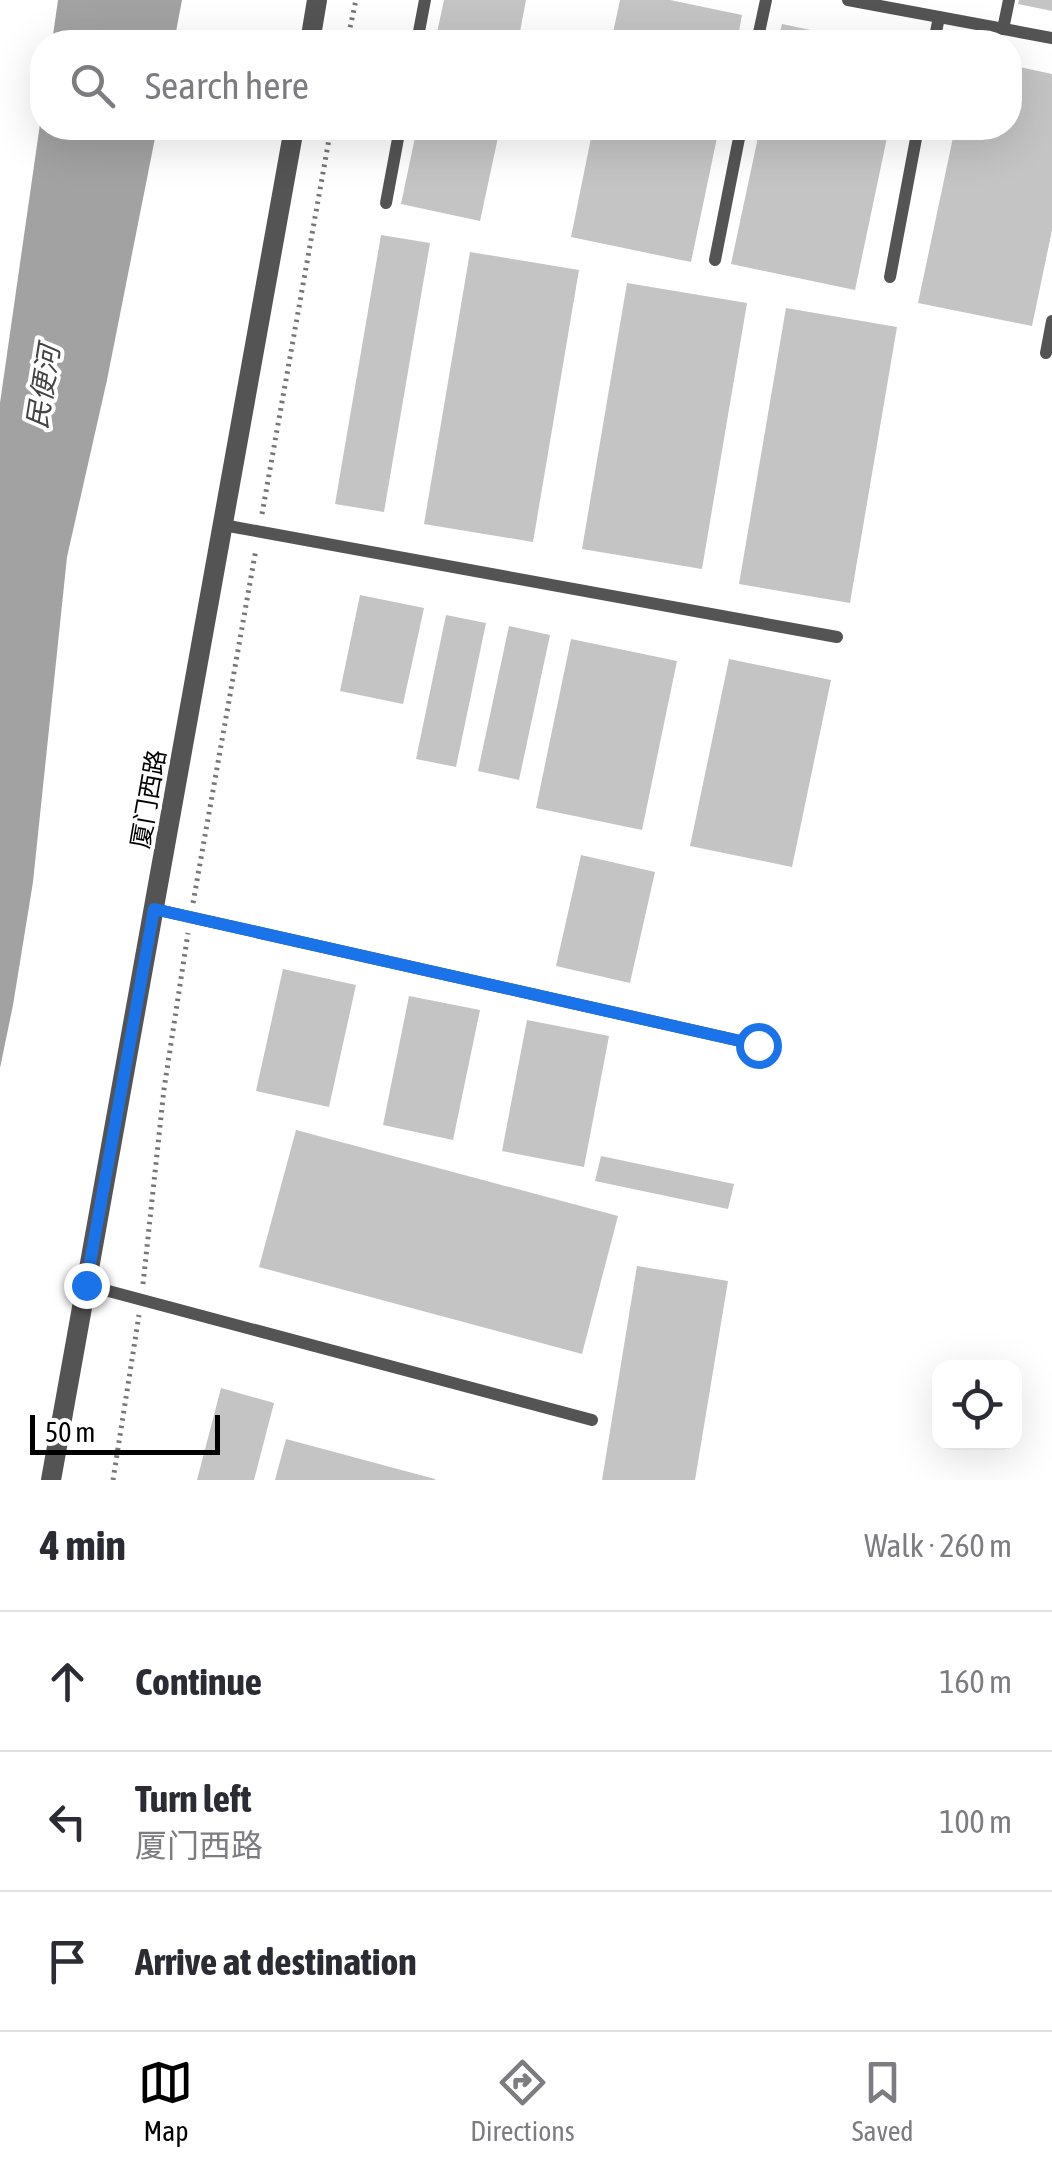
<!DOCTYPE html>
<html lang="en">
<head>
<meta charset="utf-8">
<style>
	:root { --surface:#fff; --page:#f7f7f7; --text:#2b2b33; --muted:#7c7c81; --line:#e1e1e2; --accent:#000 }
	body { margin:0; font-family:"Asap Condensed","Noto Sans SC",sans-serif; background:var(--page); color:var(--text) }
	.controls { position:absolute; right:30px; bottom:30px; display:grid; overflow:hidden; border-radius:20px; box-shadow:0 10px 40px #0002 }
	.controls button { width:90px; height:90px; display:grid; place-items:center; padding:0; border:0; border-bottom:2px solid var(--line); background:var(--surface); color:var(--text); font:50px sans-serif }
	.scale { position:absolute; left:30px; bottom:25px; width:190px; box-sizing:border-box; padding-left:10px; border:5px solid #000; border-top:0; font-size:28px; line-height:35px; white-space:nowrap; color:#000; -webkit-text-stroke:8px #fff; paint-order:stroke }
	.stop { position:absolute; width:30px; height:30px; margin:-22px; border:8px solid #1a73e8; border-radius:50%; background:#fff }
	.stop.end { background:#1a73e8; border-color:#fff; box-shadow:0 2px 10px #0008 }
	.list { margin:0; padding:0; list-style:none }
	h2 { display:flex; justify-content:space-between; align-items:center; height:130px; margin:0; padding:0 40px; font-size:42px }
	h2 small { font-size:32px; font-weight:400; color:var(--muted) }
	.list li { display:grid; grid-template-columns:65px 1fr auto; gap:30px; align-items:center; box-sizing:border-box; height:140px; padding:0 40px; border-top:2px solid var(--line) }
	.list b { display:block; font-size:38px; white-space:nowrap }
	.list p { margin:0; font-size:32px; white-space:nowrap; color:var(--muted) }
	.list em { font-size:32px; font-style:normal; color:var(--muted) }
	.icon { flex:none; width:55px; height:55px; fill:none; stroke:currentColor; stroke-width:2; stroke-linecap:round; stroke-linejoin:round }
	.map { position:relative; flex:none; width:1052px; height:1480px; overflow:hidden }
	.search { position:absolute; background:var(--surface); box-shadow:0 10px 40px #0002; left:30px; right:30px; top:30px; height:110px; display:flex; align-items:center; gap:25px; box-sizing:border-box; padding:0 35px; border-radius:40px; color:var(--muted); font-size:38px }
	.sheet { height:550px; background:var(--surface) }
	nav { display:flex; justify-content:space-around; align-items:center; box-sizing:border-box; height:140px; border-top:2px solid var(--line); background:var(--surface); font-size:28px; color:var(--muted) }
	nav a { display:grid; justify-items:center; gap:5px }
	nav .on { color:var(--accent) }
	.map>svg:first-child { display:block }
</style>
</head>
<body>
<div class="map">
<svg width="1052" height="1480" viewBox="0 0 1052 1480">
	<rect width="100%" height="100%" fill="#fff"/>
	<g fill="#a2a2a2">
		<path d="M58 0H182L174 42H52Z"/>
		<path d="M42 110V128H157L107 380 67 557 33 882 13 1005 0 1068V403Z"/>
	</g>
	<g fill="#c4c4c4">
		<path d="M444 0H526L518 42H435Z"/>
		<path d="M620 0H670L742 15 737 42H611Z"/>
		<path d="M1019 0H1052V11L1018 4Z"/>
		<path d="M782 24 862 41V42H778Z"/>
		<path d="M1010 65 1052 74V230L1032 326 918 303 955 128H1010Z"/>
		<path d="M417 128H500L480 221 401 204Z"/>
		<path d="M593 128H719L691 262 571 237Z"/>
		<path d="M760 128H889L855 290 731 264Z"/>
		<path d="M381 235 430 243 384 512 335 504Z"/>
		<path d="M470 252 579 270 533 542 424 524Z"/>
		<path d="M627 283 747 303 702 569 582 549Z"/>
		<path d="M786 308 897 327 850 603 739 584Z"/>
		<path d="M360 595 424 608 403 704 340 691Z"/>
		<path d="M446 615 486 623 456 767 416 759Z"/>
		<path d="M509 626 550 635 519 780 478 771Z"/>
		<path d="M571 639 677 661 642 830 536 808Z"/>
		<path d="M729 659 831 680 792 867 690 846Z"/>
		<path d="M581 855 655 872 630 983 556 966Z"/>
		<path d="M283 969 356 985 329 1107 256 1091Z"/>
		<path d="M409 996 480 1010 453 1140 383 1125Z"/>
		<path d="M527 1020 609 1036 584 1167 502 1151Z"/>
		<path d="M296 1130 618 1216 582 1354 259 1267Z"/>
		<path d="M601 1156 734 1184 728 1209 595 1181Z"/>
		<path d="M637 1266 728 1281 695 1480H602Z"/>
		<path d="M221 1388 274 1403 254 1480H197Z"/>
		<path d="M286 1439 435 1479V1480H275Z"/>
	</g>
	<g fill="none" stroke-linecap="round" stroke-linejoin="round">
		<g stroke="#767676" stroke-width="5" stroke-dasharray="2.5 5" stroke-linecap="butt">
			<path d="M347 42 356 0"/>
			<path d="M262 514 331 128"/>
			<path d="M193 903 256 549"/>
			<path d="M143 1284 164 1089 188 933"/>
			<path d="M113 1480 139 1315"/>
		</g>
		<g stroke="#545454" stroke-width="12">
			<path d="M848 0 1052 38"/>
			<path d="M1003 29 1009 0"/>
			<path d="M417 42 425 0"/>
			<path d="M757 42 766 0"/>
			<path d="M934 42 939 17"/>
			<path d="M386 203 400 128"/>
			<path d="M715 260 741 128"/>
			<path d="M890 277 918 128"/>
			<path d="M1046 353 1052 321"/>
			<path d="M223 525 837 637"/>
			<path d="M154 909 758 1045"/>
			<path d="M86 1285 592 1420"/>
		</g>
		<g stroke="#545454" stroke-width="20">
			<path d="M310 42 317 0"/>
			<path d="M51 1480 294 128"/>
		</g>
	</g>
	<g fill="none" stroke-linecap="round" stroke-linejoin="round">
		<path stroke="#1a73e8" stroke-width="12" d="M86 1285 154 909 758 1045"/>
	</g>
	<g text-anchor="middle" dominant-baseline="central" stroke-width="8" stroke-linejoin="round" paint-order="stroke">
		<g font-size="25" fill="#000" stroke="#fff">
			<text transform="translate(148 799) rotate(-80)">厦门西路</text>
		</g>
		<g font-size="28" font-style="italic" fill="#434343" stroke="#fff">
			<text transform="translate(43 387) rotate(-81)">民便河</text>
		</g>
	</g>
</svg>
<div class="controls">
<button><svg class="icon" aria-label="locate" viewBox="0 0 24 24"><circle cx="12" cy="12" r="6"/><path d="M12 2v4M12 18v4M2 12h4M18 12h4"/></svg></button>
</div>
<div class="scale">50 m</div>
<div class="stop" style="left:758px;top:1045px"></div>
<div class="stop end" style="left:86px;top:1285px"></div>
<div class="search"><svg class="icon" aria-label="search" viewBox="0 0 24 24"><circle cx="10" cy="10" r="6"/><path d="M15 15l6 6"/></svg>Search here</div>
</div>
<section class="sheet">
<h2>4 min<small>Walk · 260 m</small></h2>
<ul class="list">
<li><svg class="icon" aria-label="ahead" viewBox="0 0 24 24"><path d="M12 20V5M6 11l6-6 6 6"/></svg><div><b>Continue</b></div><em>160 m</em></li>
<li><svg class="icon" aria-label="left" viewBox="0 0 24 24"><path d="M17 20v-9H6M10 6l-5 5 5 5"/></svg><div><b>Turn left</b><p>厦门西路</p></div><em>100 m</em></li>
<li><svg class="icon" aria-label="arrive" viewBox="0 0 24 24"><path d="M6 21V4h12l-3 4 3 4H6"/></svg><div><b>Arrive at destination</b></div></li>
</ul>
</section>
<nav>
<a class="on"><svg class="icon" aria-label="map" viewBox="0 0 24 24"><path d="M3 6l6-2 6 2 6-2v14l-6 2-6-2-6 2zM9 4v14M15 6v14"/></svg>Map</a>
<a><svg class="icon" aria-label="directions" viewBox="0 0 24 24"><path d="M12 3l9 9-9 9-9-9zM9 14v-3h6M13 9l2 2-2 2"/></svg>Directions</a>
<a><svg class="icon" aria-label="saved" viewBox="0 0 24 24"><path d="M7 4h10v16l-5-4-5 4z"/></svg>Saved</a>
</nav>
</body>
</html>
